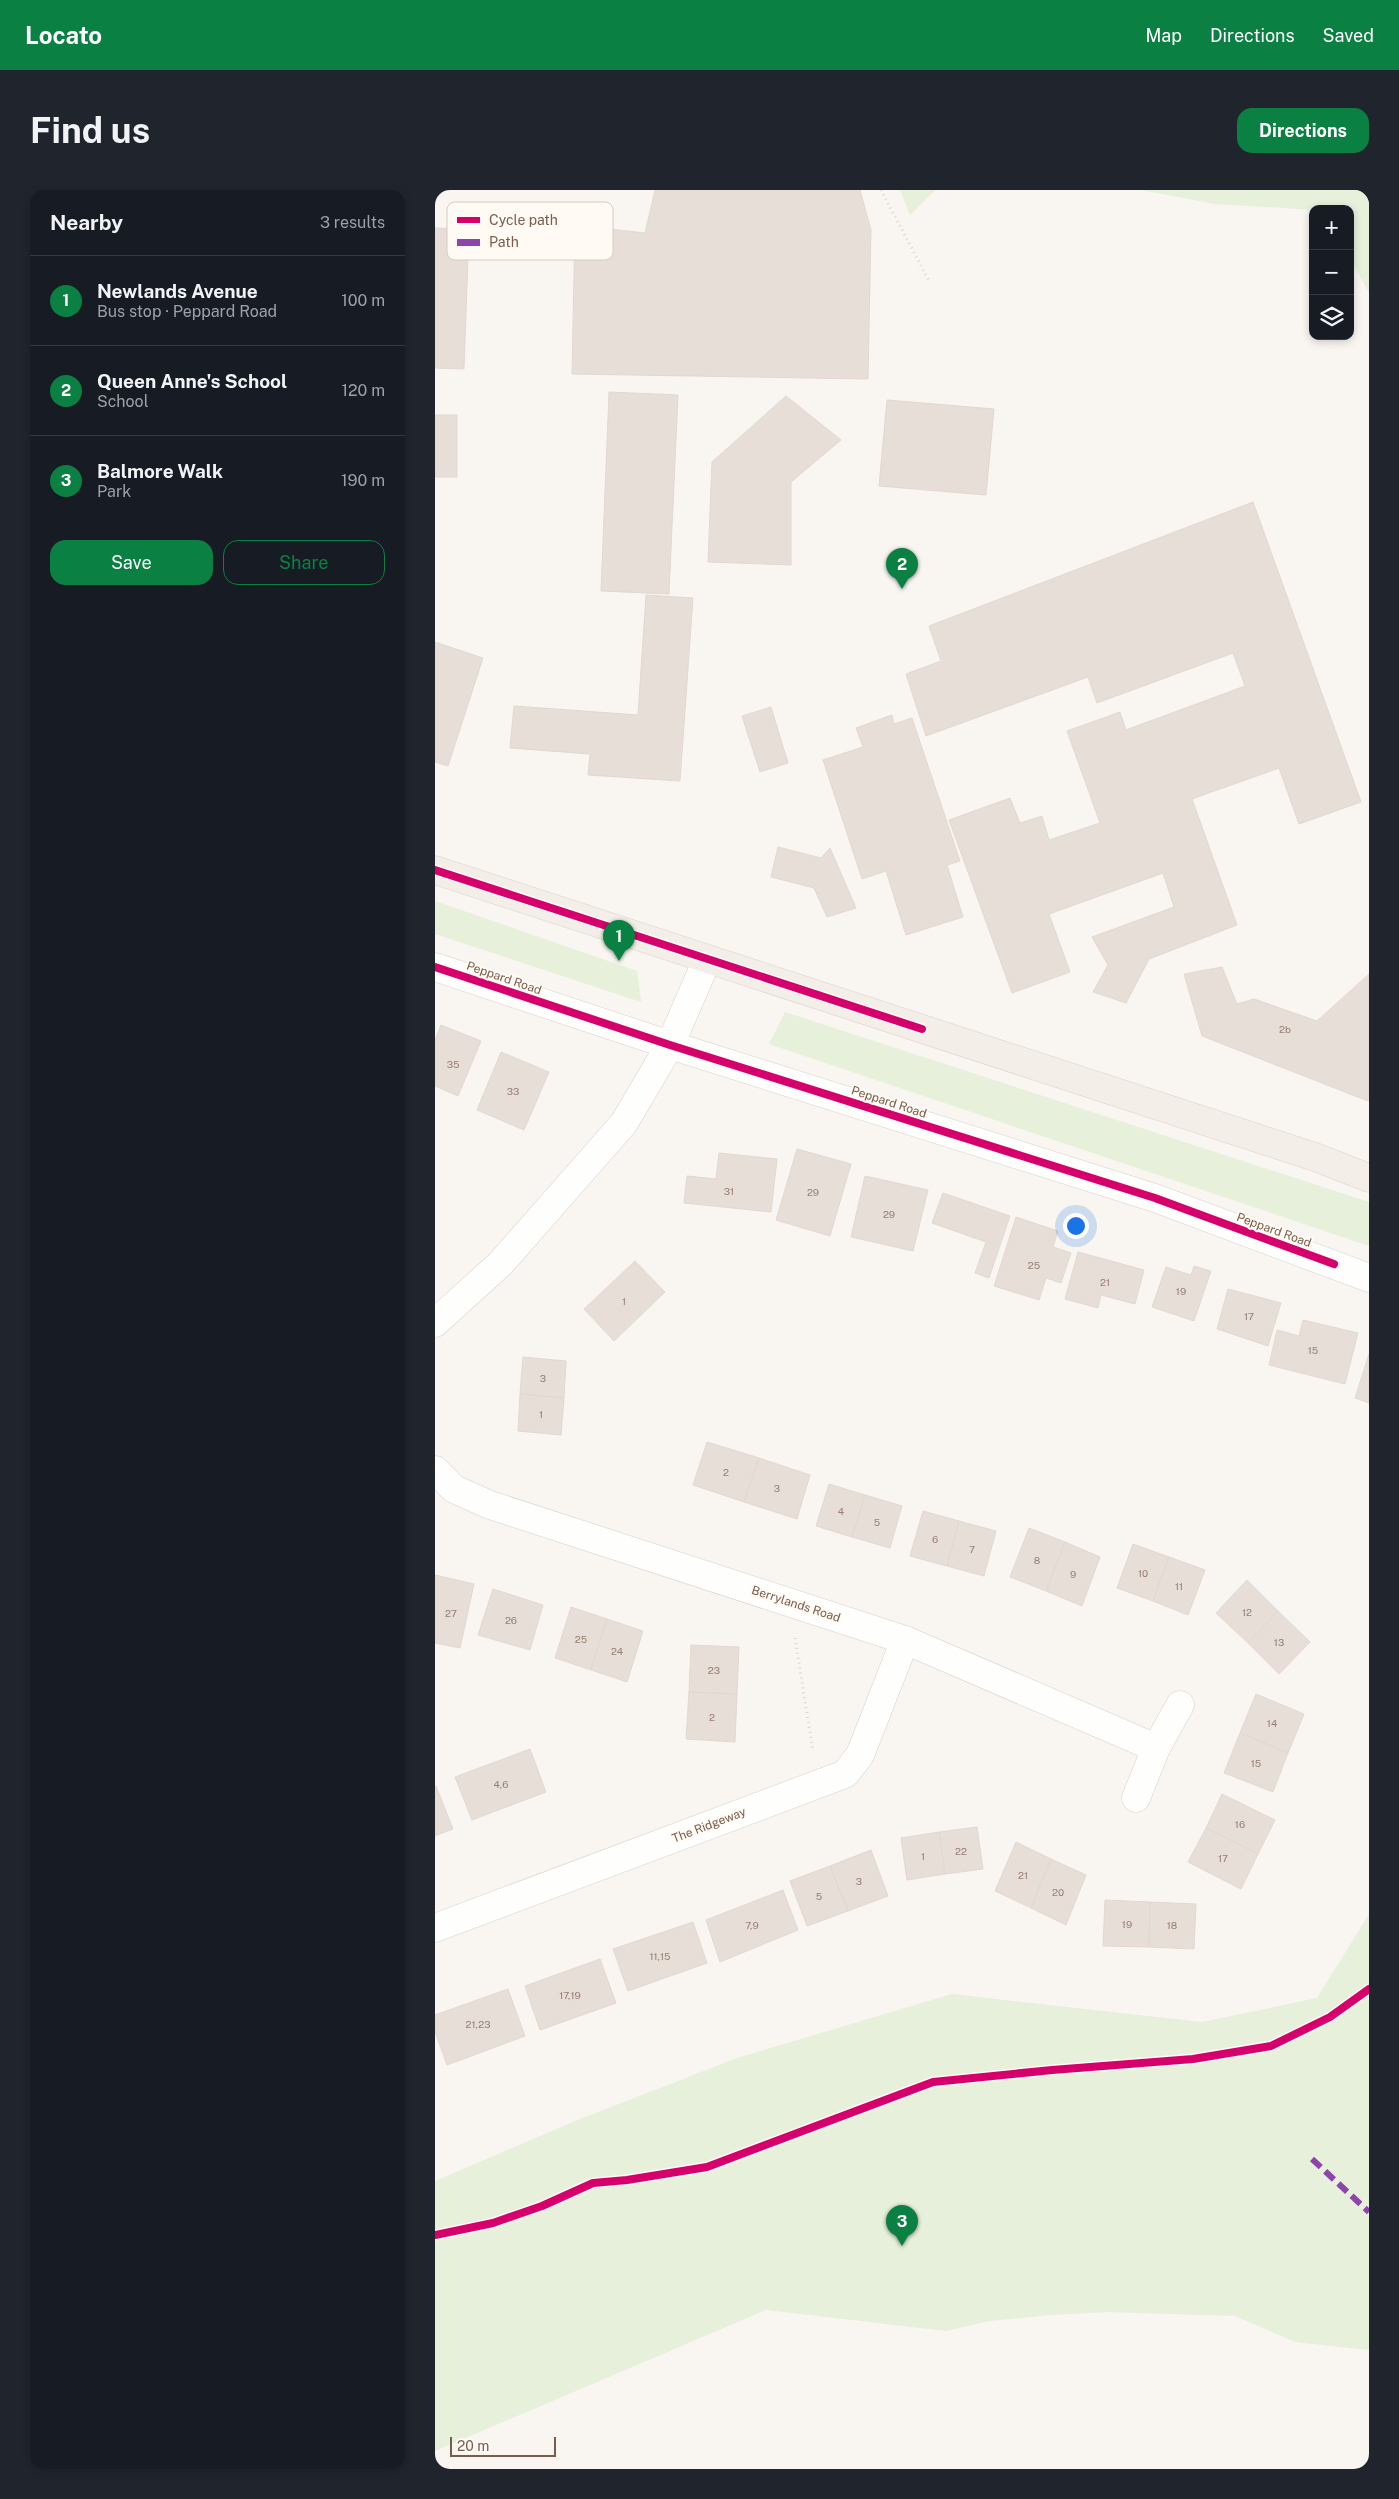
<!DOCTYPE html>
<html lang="en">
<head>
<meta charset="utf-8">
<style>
	:root { --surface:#171b24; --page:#20242c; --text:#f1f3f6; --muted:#9ea1a6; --line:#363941; --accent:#0b8043 }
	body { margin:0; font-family:"Public Sans",sans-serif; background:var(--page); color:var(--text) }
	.controls { position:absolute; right:15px; top:15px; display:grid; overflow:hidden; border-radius:10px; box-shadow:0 2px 8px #0003 }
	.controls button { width:45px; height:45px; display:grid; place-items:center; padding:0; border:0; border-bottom:1px solid var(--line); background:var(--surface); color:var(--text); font:25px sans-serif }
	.scale { position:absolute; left:15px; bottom:12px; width:106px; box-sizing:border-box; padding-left:5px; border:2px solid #7a5c4d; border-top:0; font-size:14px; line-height:18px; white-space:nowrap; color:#7a5c4d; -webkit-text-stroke:4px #fffaf3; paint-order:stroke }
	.you { position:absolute; left:640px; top:1035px; width:18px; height:18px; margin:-12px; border:4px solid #fff; border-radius:50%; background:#1a73e8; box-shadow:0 0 0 8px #1a73e833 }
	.badge { display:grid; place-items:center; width:32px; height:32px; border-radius:50%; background:var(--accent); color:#fff; font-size:16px; font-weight:700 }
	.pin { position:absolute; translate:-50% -41px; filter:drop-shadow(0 1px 2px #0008) }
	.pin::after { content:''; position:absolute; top:26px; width:18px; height:15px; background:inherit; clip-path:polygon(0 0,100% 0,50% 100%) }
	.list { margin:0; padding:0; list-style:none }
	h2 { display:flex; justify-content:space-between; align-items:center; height:65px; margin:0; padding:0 20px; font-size:21px }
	h2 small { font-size:16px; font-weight:400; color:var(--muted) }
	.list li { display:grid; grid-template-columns:32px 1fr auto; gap:15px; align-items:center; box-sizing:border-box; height:90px; padding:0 20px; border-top:1px solid var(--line) }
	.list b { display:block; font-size:19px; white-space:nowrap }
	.list p { margin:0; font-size:16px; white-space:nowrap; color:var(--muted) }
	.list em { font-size:16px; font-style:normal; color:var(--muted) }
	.actions { display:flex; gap:10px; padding:15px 20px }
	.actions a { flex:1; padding:11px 0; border:1px solid var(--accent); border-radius:15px; text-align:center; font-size:18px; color:var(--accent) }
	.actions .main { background:var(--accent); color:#fff }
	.icon { flex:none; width:28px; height:28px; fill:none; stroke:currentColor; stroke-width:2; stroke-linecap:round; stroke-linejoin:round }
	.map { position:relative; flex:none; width:934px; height:2279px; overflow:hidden; border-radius:15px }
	header { display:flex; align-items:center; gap:30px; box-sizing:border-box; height:70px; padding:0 25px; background:var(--accent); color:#fff }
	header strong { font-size:24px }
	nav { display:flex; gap:28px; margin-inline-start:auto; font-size:18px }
	.intro { display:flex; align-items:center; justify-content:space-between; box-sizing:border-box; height:120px; padding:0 30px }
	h1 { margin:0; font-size:35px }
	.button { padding:12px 22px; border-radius:15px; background:var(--accent); color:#fff; font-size:18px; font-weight:700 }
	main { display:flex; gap:30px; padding:0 30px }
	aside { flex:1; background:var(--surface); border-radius:15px; box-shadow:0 2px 8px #0003 }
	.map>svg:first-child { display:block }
</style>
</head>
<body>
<header>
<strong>Locato</strong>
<nav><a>Map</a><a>Directions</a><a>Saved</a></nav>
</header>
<div class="intro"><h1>Find us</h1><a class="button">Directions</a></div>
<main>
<aside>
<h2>Nearby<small>3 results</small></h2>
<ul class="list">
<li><span class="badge">1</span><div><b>Newlands Avenue</b><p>Bus stop · Peppard Road</p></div><em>100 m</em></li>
<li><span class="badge">2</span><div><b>Queen Anne's School</b><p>School</p></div><em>120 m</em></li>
<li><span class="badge">3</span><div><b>Balmore Walk</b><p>Park</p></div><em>190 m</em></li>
</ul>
<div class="actions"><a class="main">Save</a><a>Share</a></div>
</aside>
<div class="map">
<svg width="934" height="2279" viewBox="0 0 934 2279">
	<rect width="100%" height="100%" fill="#f9f5f0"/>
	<g fill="#e7f0db">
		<path d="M465 0H500L475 25Z"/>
		<path d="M706 0H934V103L915 68V19L878 20 780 14Z"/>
		<path d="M0 711 202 781 206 812 0 744Z"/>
		<path d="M350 822 934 1012V1056L334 854Z"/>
		<path d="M934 1724V2160L860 2152 800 2126 673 2122 615 2125 555 2131 511 2141 331 2120 0 2261V1991L140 1931 302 1868 517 1804 767 1832 882 1808Z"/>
	</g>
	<g fill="#e6ded7" stroke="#e2d8d2">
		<path d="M220 0H425L436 40 433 189 137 184 140 35 210 43Z"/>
		<path d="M0 38 34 39 29 179 0 178Z"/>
		<path d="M174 202 243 205 234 404 166 401Z"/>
		<path d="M351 206 406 250 356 292V375L273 372 277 272Z"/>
		<path d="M452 210 559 219 551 305 444 296Z"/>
		<rect x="0" y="225" width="22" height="62"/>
		<path d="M818 312 926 612 864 634 844 578 757 609 802 735 714 769 691 813 658 802 673 775 657 747 739 717 728 683 614 724 635 782 577 803 514 630 575 608 585 633 607 626 614 650 665 633 632 541 685 522 691 540 810 496 798 463 662 513 653 487 491 546 471 484 506 471 494 436Z"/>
		<path d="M211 405 258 408 245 591 153 585 155 564 75 558 79 516 203 525Z"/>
		<path d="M0 452 48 468 13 576 0 572Z"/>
		<path d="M336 517 353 573 325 582 307 526Z"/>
		<path d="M457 525 459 534 477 528 525 671 512 675 528 727 471 745 451 681 427 689 388 570 428 557 421 538Z"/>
		<path d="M343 657 386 668 395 658 421 718 392 727 379 698 336 687Z"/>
		<path d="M787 777 802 814 819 809 882 831 934 784V909L933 911 767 846 749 784Z"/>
		<path d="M6 835 46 851 23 906 0 896V850Z"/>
		<path d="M66 862 114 882 89 940 42 920Z"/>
		<path d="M362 959 416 974 395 1046 341 1030Z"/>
		<path d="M284 963 342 969 336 1022 249 1013 252 986 281 989Z"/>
		<path d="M430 986 493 1000 478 1061 416 1047Z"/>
		<path d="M508 1003 575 1026 554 1088 540 1083 551 1052 497 1033Z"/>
		<path d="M581 1027 623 1041 618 1057 636 1063 626 1093 611 1088 604 1110 559 1096Z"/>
		<path d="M643 1062 709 1080 700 1114 666 1105 663 1118 630 1109Z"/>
		<path d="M200 1071 230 1102 179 1151 149 1119Z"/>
		<path d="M759 1076 776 1081 759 1131 717 1117 731 1077 756 1085Z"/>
		<path d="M793 1099 846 1113 833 1156 782 1139Z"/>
		<path d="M868 1130 923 1143 910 1194 834 1175 842 1140 864 1146Z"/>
		<path d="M934 1164V1213L920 1208Z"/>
		<path d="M88 1167 131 1171 129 1208 85 1204Z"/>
		<path d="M85 1204 129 1208 126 1245 83 1241Z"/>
		<path d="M272 1252 324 1268 309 1312 258 1295Z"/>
		<path d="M324 1268 375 1285 362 1329 309 1312Z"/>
		<path d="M394 1294 430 1305 417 1347 381 1336Z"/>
		<path d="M430 1305 467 1316 455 1358 417 1347Z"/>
		<path d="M488 1321 524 1331 512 1376 475 1366Z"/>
		<path d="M524 1331 561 1341 549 1386 512 1376Z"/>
		<path d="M594 1338 630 1352 611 1401 575 1387Z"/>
		<path d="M630 1352 665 1367 647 1416 611 1401Z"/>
		<path d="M698 1354 734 1367 718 1411 682 1398Z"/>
		<path d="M734 1367 770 1380 753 1425 718 1411Z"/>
		<path d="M0 1385 39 1394 25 1458 0 1453Z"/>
		<path d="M812 1390 843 1421 813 1453 781 1423Z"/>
		<path d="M58 1399 108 1415 95 1460 43 1445Z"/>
		<path d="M136 1417 172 1429 156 1480 120 1468Z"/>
		<path d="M843 1421 875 1452 844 1484 813 1453Z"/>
		<path d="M172 1429 208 1441 192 1492 156 1480Z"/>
		<path d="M256 1455 304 1457 302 1504 254 1502Z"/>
		<path d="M254 1502 302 1504 300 1552 251 1549Z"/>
		<path d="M821 1504 869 1524 853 1563 805 1543Z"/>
		<path d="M805 1543 853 1563 838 1602 789 1583Z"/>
		<path d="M95 1559 111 1602 37 1630 20 1587Z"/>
		<path d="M1 1596 18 1639 0 1646V1597Z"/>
		<path d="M787 1604 840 1630 823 1664 771 1638Z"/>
		<path d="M542 1637 548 1679 510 1684 504 1642Z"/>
		<path d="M771 1638 823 1664 806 1699 753 1672Z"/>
		<path d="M504 1642 510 1684 472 1690 466 1648Z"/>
		<path d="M581 1652 616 1669 596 1718 560 1701Z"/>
		<path d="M436 1660 453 1706 413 1721 395 1676Z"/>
		<path d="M616 1669 651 1685 631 1735 596 1718Z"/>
		<path d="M395 1676 413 1721 372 1736 355 1691Z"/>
		<path d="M348 1700 363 1740 285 1772 271 1730Z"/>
		<path d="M670 1710 715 1712 714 1757 668 1756Z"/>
		<path d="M715 1712 761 1714 759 1759 714 1757Z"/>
		<path d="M258 1732 272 1773 193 1801 178 1759Z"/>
		<path d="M165 1769 181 1813 105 1840 90 1796Z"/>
		<path d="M73 1799 90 1846 12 1875 0 1842V1825Z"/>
	</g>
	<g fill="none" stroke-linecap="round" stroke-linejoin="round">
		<defs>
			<g id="minor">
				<path d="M0 777 235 855 720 1008 934 1088"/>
				<path d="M0 1133 66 1073 189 933 235 855 272 770"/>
				<path d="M0 1280 19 1299 55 1315 470 1450 721 1558 745 1515"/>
				<path d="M701 1608 721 1558"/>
				<path d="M0 1738 410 1584 425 1565 470 1450"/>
			</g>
			<path id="major" d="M0 680 880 967 934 988"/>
		</defs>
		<use href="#minor" stroke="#d7d1cb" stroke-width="29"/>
		<use href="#major" stroke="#dad1cc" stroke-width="29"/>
		<g stroke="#dcd5d0" stroke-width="3" stroke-dasharray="1 4" stroke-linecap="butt">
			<path d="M446 0 494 91"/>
			<path d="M360 1448 378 1561"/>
		</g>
		<use href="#minor" stroke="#fefefd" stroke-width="28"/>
		<use href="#major" stroke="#f3eee8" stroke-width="28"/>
		<path stroke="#8e44ad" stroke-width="6" stroke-dasharray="12 6" stroke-linecap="butt" d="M877 1969 934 2022"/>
		<defs>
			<g id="cycleway">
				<path d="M0 680 487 839"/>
				<path d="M0 777 235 855 720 1008 899 1074"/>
				<path d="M0 2045 58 2033 107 2016 158 1993 192 1990 272 1977 498 1892 617 1880 758 1869 836 1856 895 1827 934 1799"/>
			</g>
		</defs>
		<use href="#cycleway" stroke="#fffaf3" stroke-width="11"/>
		<use href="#cycleway" stroke="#d6006c" stroke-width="8"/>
	</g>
	<g text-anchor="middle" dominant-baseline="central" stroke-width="4" stroke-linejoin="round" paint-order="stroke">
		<g font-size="10" fill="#977e72">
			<text x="850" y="839">2b</text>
			<text x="18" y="874">35</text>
			<text x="78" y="901">33</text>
			<text x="294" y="1001">31</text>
			<text x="378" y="1002">29</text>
			<text x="454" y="1024">29</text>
			<text x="599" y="1075">25</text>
			<text x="670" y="1092">21</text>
			<text x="746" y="1101">19</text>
			<text x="189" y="1111">1</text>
			<text x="814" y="1126">17</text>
			<text x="878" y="1160">15</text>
			<text x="108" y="1188">3</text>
			<text x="106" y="1224">1</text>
			<text x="291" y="1282">2</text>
			<text x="342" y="1298">3</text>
			<text x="406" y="1321">4</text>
			<text x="442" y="1332">5</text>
			<text x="500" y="1349">6</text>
			<text x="537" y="1359">7</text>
			<text x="602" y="1370">8</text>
			<text x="708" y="1383">10</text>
			<text x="638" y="1384">9</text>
			<text x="744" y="1396">11</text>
			<text x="812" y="1422">12</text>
			<text x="16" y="1423">27</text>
			<text x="76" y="1430">26</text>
			<text x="146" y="1449">25</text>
			<text x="844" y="1452">13</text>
			<text x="182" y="1461">24</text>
			<text x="279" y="1480">23</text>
			<text x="277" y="1527">2</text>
			<text x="837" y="1533">14</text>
			<text x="821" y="1573">15</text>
			<text x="66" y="1594">4,6</text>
			<text x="805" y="1634">16</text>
			<text x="526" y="1661">22</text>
			<text x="488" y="1666">1</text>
			<text x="788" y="1668">17</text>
			<text x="588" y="1685">21</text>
			<text x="424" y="1691">3</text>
			<text x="623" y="1702">20</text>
			<text x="384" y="1706">5</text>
			<text x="692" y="1734">19</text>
			<text x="317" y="1735">7,9</text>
			<text x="737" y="1735">18</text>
			<text x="225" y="1766">11,15</text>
			<text x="135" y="1805">17,19</text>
			<text x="43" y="1834">21,23</text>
		</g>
		<g font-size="12" fill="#7a5c4d" stroke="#fffaf3">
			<text transform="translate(69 788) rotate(19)">Peppard Road</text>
			<text transform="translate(454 912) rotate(18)">Peppard Road</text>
			<text transform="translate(839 1040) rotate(20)">Peppard Road</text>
			<text transform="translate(361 1414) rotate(18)">Berrylands Road</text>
			<text transform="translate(274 1635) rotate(-21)">The Ridgeway</text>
		</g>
	</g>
	<rect x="12" y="12" width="166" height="58" rx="8" fill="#fffaf3" stroke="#d7cbc1" stroke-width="1"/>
	<rect x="22" y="27" width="23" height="6" fill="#d6006c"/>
	<rect x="22" y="49" width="23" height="7" fill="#8e44ad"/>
	<g font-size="14" fill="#7a5c4d">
		<text x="54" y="35">Cycle path</text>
		<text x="54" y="57">Path</text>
	</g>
</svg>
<div class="controls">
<button>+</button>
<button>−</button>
<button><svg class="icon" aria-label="layers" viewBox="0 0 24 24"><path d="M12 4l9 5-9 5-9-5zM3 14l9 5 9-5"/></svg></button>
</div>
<div class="scale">20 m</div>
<div class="you"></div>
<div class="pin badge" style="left:184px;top:771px">1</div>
<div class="pin badge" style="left:467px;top:399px">2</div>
<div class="pin badge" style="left:467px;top:2056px">3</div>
</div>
</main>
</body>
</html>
